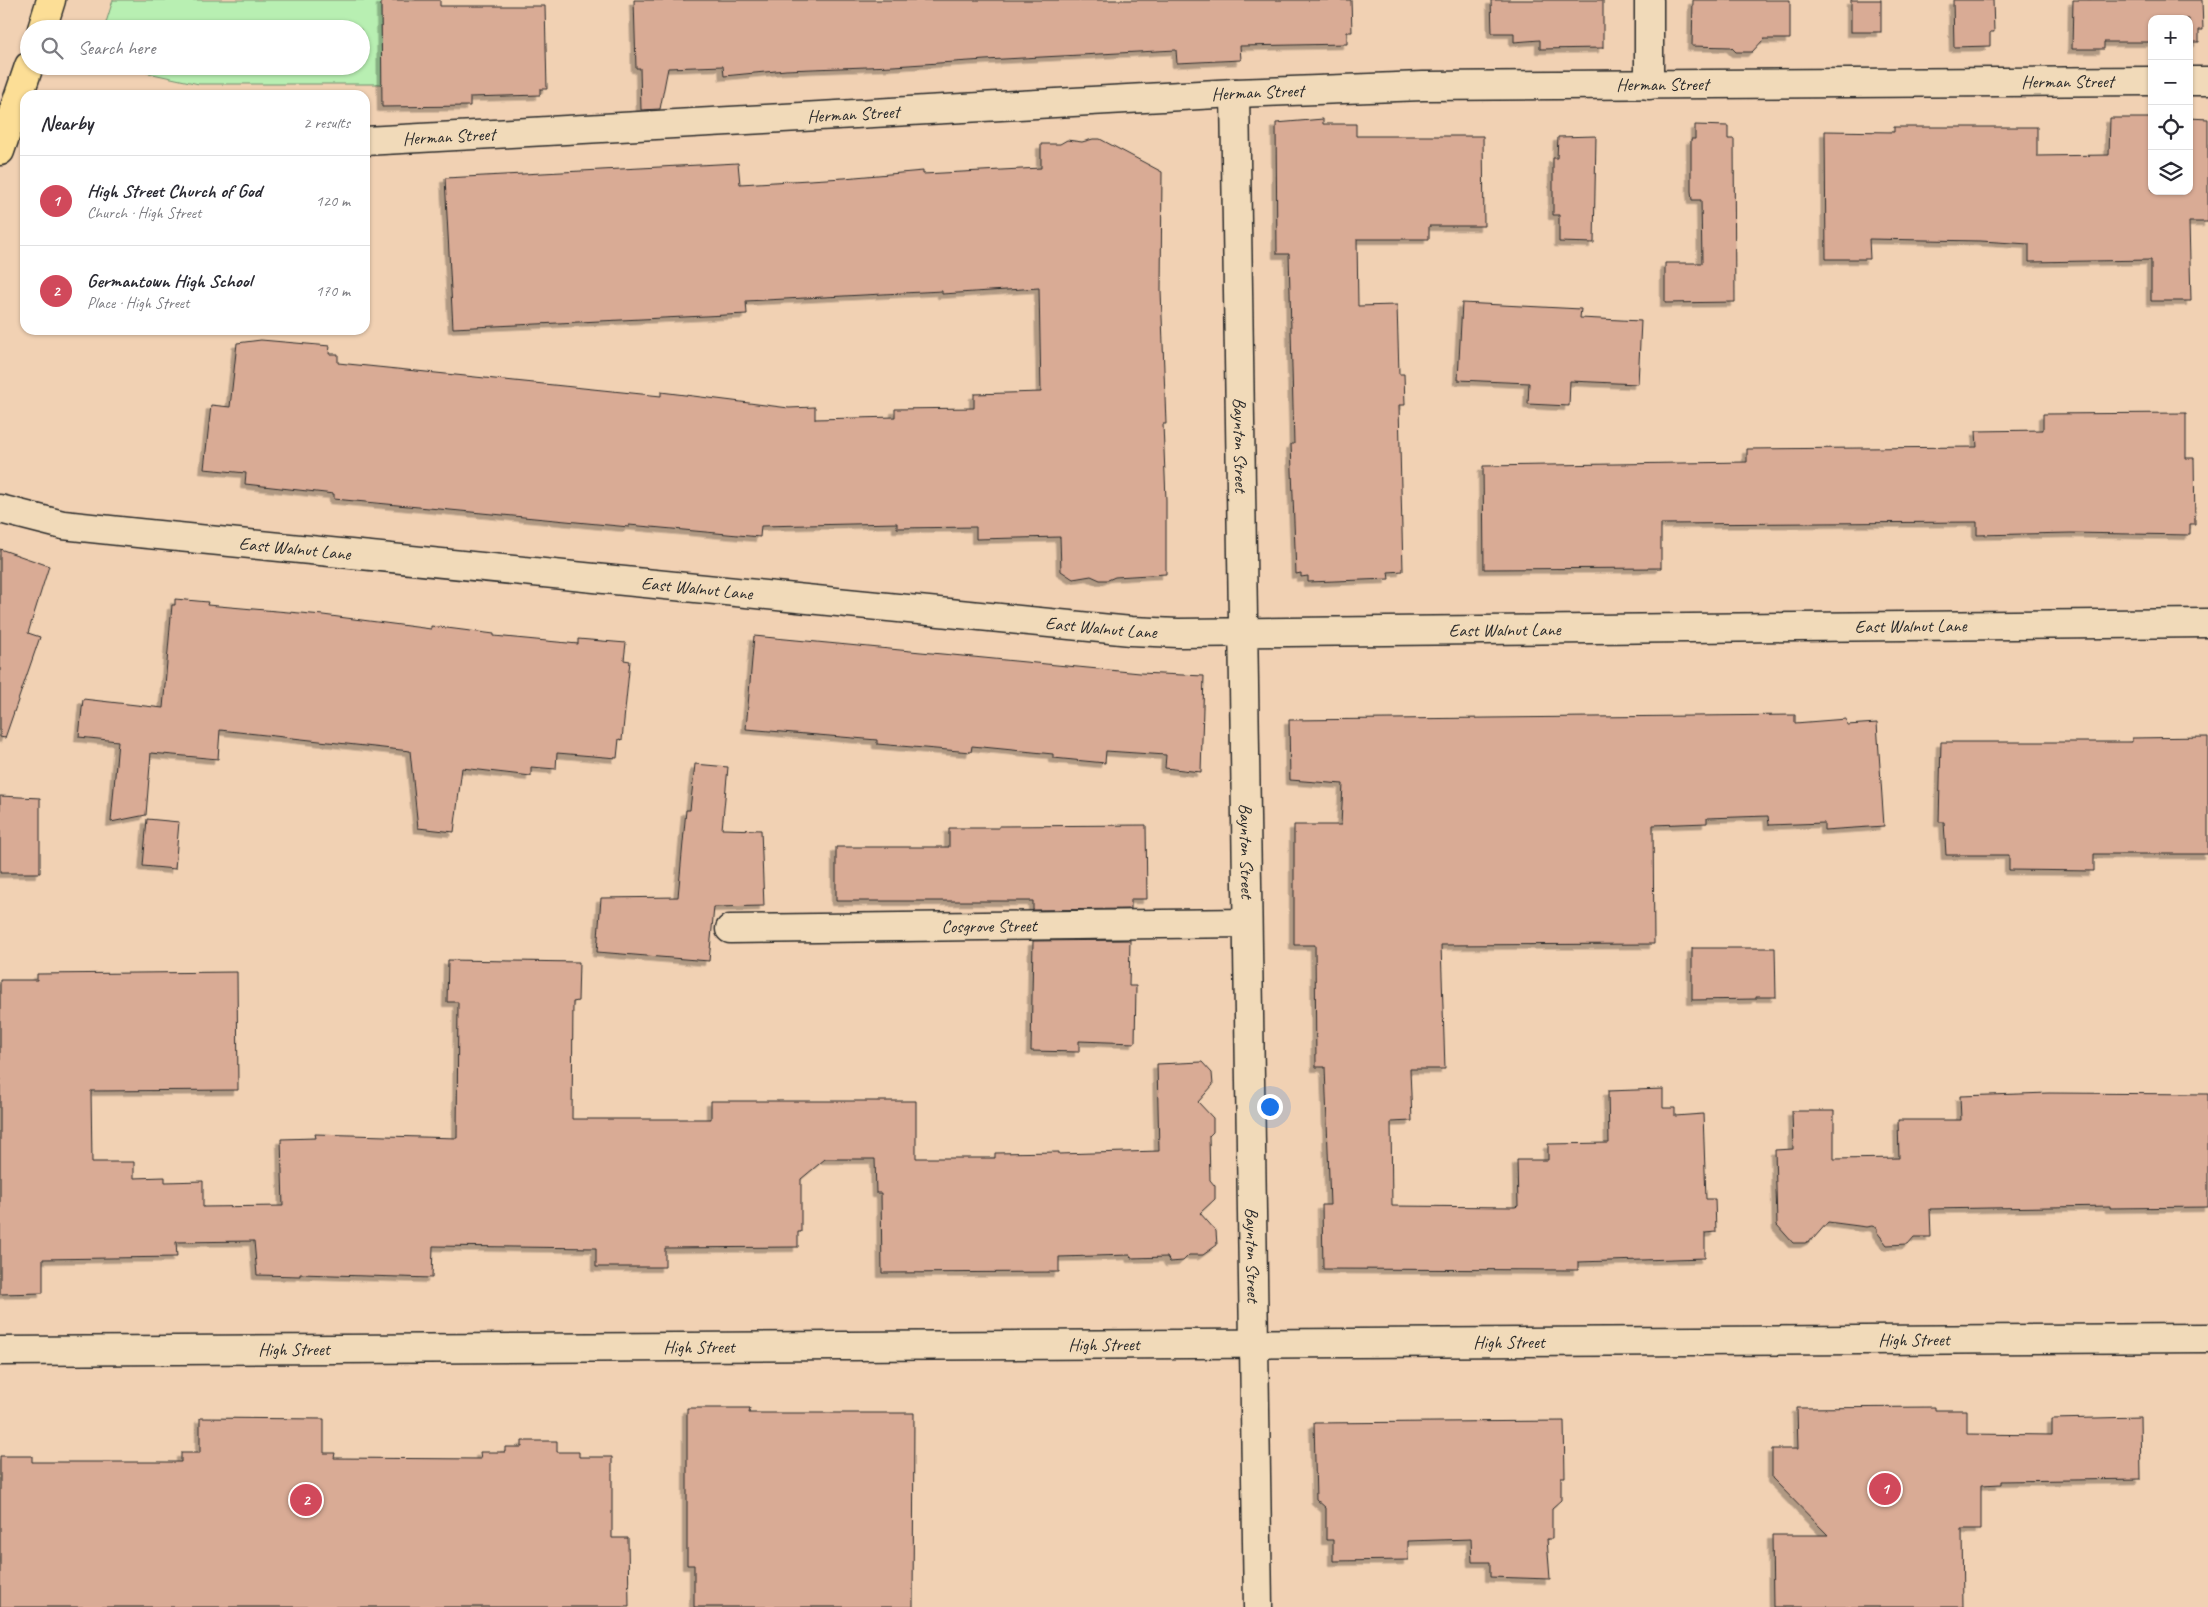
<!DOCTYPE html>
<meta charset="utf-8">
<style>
body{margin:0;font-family:Caveat,sans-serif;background:#f7f7f7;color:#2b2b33}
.controls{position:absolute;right:15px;top:15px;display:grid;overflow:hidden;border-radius:10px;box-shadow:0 1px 4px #0004}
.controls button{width:45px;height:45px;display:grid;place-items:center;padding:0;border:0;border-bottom:1px solid #e1e1e2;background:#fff;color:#2b2b33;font:25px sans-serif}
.you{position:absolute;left:1269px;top:1106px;width:18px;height:18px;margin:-12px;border:4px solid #fff;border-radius:50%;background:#1a73e8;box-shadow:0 0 0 8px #1a73e833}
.badge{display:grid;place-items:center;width:32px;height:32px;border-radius:50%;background:#d1495b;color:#fff;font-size:16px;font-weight:700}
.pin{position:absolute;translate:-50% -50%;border:2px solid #fff;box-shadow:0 1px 5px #0006}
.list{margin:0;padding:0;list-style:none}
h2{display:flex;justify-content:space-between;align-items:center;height:65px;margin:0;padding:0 20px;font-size:21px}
h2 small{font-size:16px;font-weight:400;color:#7c7c81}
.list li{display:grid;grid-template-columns:32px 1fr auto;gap:15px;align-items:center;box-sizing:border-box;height:90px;padding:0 20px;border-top:1px solid #e1e1e2}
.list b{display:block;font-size:19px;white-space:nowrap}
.list p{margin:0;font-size:16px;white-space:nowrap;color:#7c7c81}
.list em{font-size:16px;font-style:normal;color:#7c7c81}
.icon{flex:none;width:28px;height:28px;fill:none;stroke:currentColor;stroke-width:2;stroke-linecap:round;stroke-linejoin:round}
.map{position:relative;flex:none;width:2208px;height:1607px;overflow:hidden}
.search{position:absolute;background:#fff;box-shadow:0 1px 4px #0004;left:20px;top:20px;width:350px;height:55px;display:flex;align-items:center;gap:12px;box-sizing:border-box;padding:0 18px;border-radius:28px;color:#7c7c81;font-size:19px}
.panel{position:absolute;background:#fff;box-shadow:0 1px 4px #0004;left:20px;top:90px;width:350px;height:245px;border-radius:15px}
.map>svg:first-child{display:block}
.green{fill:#b8efb2;stroke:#728d6e}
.building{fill:#d9ab95;stroke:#2b2b2b;filter:url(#shadow)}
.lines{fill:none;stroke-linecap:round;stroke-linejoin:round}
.street-casing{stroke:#2b2b2b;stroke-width:31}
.primary-casing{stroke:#2b2b2b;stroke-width:31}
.street{stroke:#f1dab9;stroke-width:28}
.primary{stroke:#fcde96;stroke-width:28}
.labels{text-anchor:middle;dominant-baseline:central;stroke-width:4.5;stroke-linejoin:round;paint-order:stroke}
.street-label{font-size:18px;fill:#2b2b2b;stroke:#f1dab9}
</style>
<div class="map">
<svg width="2208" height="1607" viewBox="0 0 2208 1607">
<defs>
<filter id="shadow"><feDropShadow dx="-4.5" dy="4.5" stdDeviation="0" flood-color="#0004"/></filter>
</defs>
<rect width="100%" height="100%" fill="#f1d1b3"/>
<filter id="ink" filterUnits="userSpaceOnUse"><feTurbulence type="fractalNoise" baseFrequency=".02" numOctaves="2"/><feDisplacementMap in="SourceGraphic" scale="10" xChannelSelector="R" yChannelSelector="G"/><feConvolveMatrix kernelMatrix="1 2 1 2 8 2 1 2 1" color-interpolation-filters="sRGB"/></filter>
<g filter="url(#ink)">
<polygon class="green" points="113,0 381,0 382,84 199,84 116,66 361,66 361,29 104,29"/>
<g class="building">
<polygon points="381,0 440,0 440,6 545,6 547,89 540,89 540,95 470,97 470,106 382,107"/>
<polygon points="634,0 1351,0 1352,32 1347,32 1347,44 1240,46 1241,60 1177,63 1176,50 985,60 893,66 786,70 724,76 723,66 668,68 660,109 641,110 640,68 636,68"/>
<polygon points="1491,0 1603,0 1603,48 1540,49 1540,40 1514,42 1514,33 1492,33"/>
<polygon points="1693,0 1790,0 1790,39 1764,39 1752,52 1736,52 1731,47 1692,46"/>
<rect x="1851" y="0" width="30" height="32"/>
<polygon points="1953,0 1993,0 1994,32 1990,32 1990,46 1954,47"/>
<polygon points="2073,0 2202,0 2203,30 2199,30 2199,42 2189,42 2189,19 2152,19 2152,42 2104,42 2104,49 2072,49"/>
<polygon points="2110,118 2152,118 2152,191 2189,191 2189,118 2208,119 2208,222 2189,222 2191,301 2151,301 2151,260 2029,262 2029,244 1981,241 1869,239 1870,259 1826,259 1825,131 1894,132 1894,127 2037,127 2037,156 2109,155"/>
<polygon points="1323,119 1323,124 1356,124 1356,136 1483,136 1484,226 1429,226 1429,239 1357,239 1358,306 1397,305 1399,374 1404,374 1405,405 1399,405 1403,571 1388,572 1389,579 1308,582 1308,576 1301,577 1301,573 1296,574 1291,444 1294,444 1289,254 1277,254 1276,123"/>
<polygon points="1695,125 1728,126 1728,139 1734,139 1735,302 1665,303 1665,263 1702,263 1701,200 1692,200 1691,191 1691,139 1695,139"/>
<polygon points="1596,136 1594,243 1559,242 1559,215 1553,215 1553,158 1557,158 1558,137"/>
<polygon points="1093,139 1100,139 1162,172 1161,290 1166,424 1163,424 1166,500 1166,574 1115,577 1108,580 1100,580 1091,576 1073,579 1061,571 1060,537 976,539 976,527 897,528 897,523 761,526 760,537 629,525 629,527 334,499 334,494 245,484 246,473 204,469 211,405 230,407 237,343 261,340 330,346 329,354 338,354 338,363 661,396 661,392 789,408 815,407 815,419 895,417 895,409 974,408 974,394 1041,392 1039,288 942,294 942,291 746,301 747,314 453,328 445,178 738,163 740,184 844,178 923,171 923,174 1041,168 1041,144 1060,144 1067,140 1082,142"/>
<polygon points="1462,303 1581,309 1580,318 1641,321 1638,384 1570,381 1569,406 1528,404 1529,383 1458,380"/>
<polygon points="2186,413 2186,458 2194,458 2195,524 2190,524 2190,535 2071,533 1977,535 1977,522 1661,524 1661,568 1484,569 1483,466 1747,462 1747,449 1977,447 1976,431 2043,430 2043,414"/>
<polygon points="0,549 49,566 28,633 40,637 5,738 0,737"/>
<polygon points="175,599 208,602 207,605 323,615 431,629 431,626 494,634 494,636 578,644 578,639 626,643 624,660 630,661 622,740 619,739 617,758 557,753 556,769 531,767 531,776 462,768 454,832 418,828 410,751 220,730 218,759 151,753 146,815 111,822 118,741 79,737 83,699 163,708 172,605 175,605"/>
<polygon points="754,636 1140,673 1204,676 1201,772 1165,768 1166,755 1106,751 1105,763 1053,758 1053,754 972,746 971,752 877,744 877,740 746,729"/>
<polygon points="1795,715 1795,723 1846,719 1847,725 1877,723 1884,826 1824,830 1824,823 1769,825 1768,816 1707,818 1707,823 1653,825 1654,944 1441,945 1445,1069 1410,1069 1412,1121 1391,1122 1392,1206 1515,1207 1518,1206 1517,1160 1548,1160 1548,1144 1609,1143 1608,1091 1663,1089 1663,1108 1675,1108 1675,1116 1703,1114 1706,1199 1715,1199 1716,1232 1705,1233 1705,1258 1578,1262 1578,1270 1323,1269 1322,1205 1330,1205 1325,1067 1316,1067 1315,945 1294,945 1294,825 1341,825 1343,784 1290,780 1289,720"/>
<polygon points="2208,737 2208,854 2094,854 2094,871 2009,870 2009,855 1946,855 1944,822 1939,822 1941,742 2132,742 2132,738"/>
<polygon points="695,764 728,767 722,829 761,830 764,906 714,907 709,961 597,952 601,898 678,897 686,810 690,810"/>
<polygon points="0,796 40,798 40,873 0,873"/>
<polygon points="147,819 179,822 175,869 143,866"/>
<polygon points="1146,825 1147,899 1131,899 1131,909 1033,910 1033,901 836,901 836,847 949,847 949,828 999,828 999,826"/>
<polygon points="1130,940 1129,986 1136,986 1135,1043 1079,1041 1079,1052 1031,1051 1033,941"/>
<polygon points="1692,948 1775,948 1776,997 1756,997 1756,999 1692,1000"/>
<polygon points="448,960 579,962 578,1001 573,1002 572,1119 711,1119 711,1101 916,1101 916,1158 995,1158 995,1153 1059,1152 1059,1154 1159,1151 1157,1064 1202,1062 1212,1073 1213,1085 1198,1102 1213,1118 1213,1132 1209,1136 1210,1180 1215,1186 1215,1199 1200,1213 1216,1231 1217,1245 1203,1255 1189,1255 1183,1261 1170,1262 1167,1257 1131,1258 1130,1255 1059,1257 1059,1272 882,1273 881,1193 876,1193 875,1159 825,1159 801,1179 801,1232 798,1232 798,1247 665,1248 665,1267 596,1267 596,1248 433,1246 432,1278 300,1274 300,1276 257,1275 254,1241 176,1242 177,1257 43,1259 43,1293 0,1294 0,980 37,980 37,974 237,972 238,1090 91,1091 92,1162 134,1162 134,1178 165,1177 165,1182 203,1181 203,1207 283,1206 281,1139 316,1138 315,1134 457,1138 458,1002 447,1002"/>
<polygon points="2049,1093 2208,1094 2208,1207 2110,1208 2110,1206 1930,1209 1931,1237 1914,1237 1908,1244 1887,1245 1877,1232 1877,1228 1872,1226 1866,1227 1828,1222 1813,1239 1805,1243 1793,1243 1777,1225 1775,1150 1793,1149 1792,1111 1834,1111 1834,1159 1899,1158 1898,1120 1961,1120 1960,1096"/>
<polygon points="1935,1407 1935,1410 1967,1410 1967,1434 2052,1435 2052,1419 2140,1417 2141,1479 2001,1481 2001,1484 1981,1485 1981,1529 1962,1529 1963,1607 1773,1607 1772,1535 1828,1535 1772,1478 1772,1449 1798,1449 1797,1408"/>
<polygon points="687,1408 750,1408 749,1413 914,1413 913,1607 694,1607 694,1565 687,1565"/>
<polygon points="200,1418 324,1419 324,1453 335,1453 334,1458 481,1459 480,1452 505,1452 505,1447 522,1447 522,1441 557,1441 557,1452 579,1452 579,1457 612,1457 612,1538 628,1538 629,1607 0,1607 0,1456 32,1456 32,1462 181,1462 181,1453 200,1453"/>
<polygon points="1564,1421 1565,1477 1561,1477 1561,1500 1552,1508 1552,1539 1547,1539 1550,1579 1490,1577 1490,1562 1472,1562 1471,1539 1408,1541 1408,1560 1333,1561 1333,1540 1326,1540 1326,1508 1316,1499 1314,1423"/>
</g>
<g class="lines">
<defs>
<g id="street">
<polyline points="1649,0 1649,85"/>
<polyline points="2189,81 2208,81"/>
<path id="s1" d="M 1235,93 L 1258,1607"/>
<path id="s2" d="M 365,141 L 1235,93 L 1423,86 L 2152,81"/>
<path id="s3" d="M 0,509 L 63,525 L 138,533 L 1131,631 L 1178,633 L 2208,623"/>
<path id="s4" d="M 730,929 L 1247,923"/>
<path id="s5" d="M 0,1351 L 2208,1338"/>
</g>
<g id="primary">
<polyline points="42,29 51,0"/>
<polyline points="0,151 29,66"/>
</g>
</defs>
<use href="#street" class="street-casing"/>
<use href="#primary" class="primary-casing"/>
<use href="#street" class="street"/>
<use href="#primary" class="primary"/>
</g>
</g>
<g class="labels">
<g class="street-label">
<text stroke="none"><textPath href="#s2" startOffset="1704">Herman Street</textPath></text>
<text stroke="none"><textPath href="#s2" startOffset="1299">Herman Street</textPath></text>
<text stroke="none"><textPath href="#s2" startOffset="894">Herman Street</textPath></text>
<text stroke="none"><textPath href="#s2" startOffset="489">Herman Street</textPath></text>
<text stroke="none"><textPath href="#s2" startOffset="84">Herman Street</textPath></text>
<text stroke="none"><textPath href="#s1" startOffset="352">Baynton Street</textPath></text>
<text stroke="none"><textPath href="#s3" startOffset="298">East Walnut Lane</textPath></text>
<text stroke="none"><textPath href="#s3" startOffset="702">East Walnut Lane</textPath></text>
<text stroke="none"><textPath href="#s3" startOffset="1918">East Walnut Lane</textPath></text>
<text stroke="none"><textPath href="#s3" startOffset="1108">East Walnut Lane</textPath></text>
<text stroke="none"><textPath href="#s3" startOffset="1512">East Walnut Lane</textPath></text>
<text stroke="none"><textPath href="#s1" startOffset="758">Baynton Street</textPath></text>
<text stroke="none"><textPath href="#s4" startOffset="259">Cosgrove Street</textPath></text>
<text stroke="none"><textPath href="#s1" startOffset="1162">Baynton Street</textPath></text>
<text stroke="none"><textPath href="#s5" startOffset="1914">High Street</textPath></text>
<text stroke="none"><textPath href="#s5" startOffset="1509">High Street</textPath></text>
<text stroke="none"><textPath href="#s5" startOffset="1104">High Street</textPath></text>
<text stroke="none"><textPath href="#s5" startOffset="699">High Street</textPath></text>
<text stroke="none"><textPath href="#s5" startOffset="294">High Street</textPath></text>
</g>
</g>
</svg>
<div class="controls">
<button>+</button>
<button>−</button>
<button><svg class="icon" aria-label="locate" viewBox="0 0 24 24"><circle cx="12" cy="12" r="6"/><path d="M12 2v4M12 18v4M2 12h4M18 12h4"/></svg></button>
<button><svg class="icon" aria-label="layers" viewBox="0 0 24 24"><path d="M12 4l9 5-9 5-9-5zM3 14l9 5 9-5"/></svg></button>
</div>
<div class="you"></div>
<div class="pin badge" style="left:1885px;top:1489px">1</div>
<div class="pin badge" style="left:306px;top:1500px">2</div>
<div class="search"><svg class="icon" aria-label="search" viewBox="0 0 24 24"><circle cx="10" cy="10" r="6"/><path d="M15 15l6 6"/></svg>Search here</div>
<section class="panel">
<h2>Nearby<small>2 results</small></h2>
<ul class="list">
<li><span class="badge">1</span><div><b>High Street Church of God</b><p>Church · High Street</p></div><em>120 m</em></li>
<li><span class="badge">2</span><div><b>Germantown High School</b><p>Place · High Street</p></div><em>170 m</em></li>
</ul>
</section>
</div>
